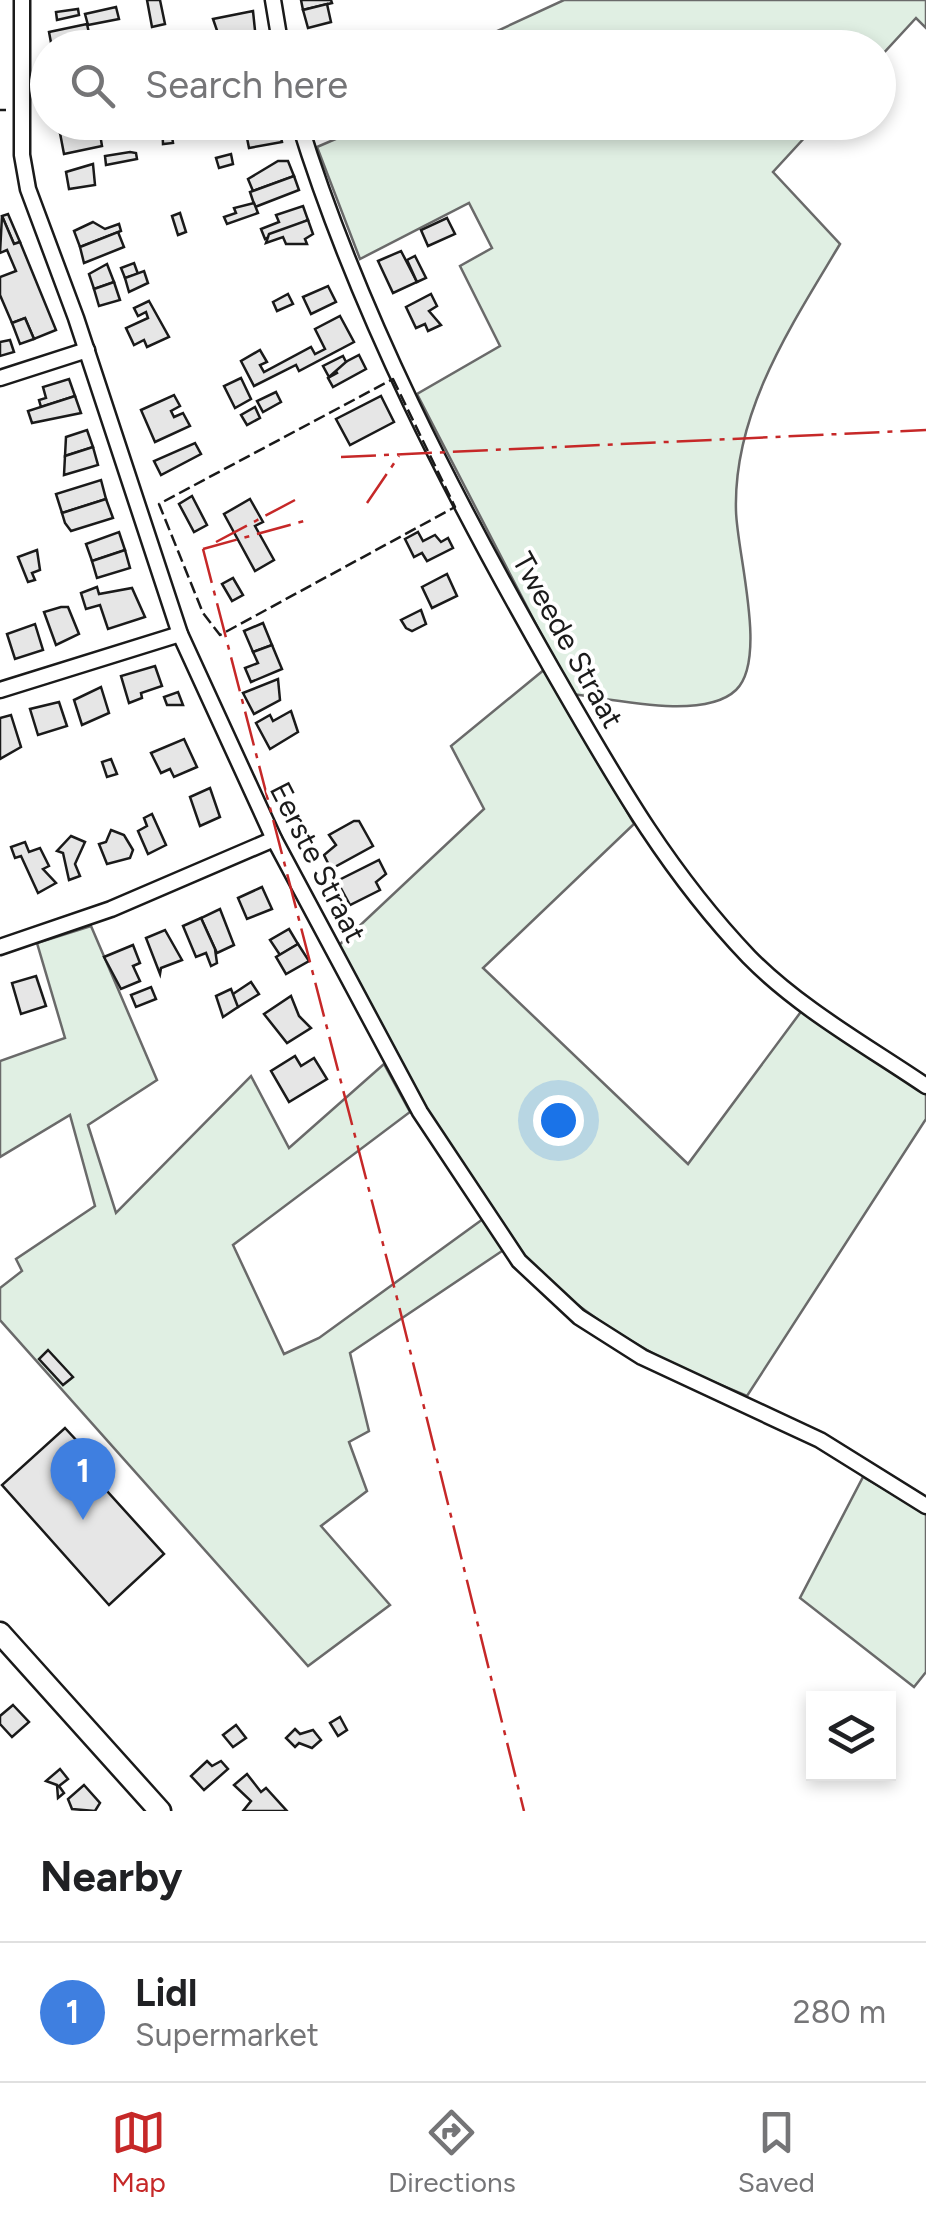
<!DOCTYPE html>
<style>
body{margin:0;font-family:Figtree,sans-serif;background:#f2f2f2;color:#202124}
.controls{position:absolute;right:30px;bottom:30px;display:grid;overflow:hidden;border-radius:0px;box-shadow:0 5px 15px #0003}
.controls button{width:90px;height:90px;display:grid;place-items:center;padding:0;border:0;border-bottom:2px solid #e0e0e0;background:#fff;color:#202124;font:50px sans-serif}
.you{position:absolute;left:558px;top:1120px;width:35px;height:35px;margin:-25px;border:8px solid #fff;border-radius:50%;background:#1a73e8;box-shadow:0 0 0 15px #1a73e833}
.badge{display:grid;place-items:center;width:65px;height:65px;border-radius:50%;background:#c62828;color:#fff;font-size:32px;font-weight:700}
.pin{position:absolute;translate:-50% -82px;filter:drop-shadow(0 2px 5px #0008)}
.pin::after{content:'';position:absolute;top:52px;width:35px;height:30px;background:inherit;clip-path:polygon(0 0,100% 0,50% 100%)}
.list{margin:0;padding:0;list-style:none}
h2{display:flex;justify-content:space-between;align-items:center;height:130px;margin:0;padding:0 40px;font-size:42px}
h2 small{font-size:32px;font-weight:400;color:#757577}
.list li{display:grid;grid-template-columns:65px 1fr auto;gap:30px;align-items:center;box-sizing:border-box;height:140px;padding:0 40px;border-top:2px solid #e0e0e0}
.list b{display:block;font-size:38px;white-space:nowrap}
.list p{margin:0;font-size:32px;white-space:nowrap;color:#757577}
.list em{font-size:32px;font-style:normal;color:#757577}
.icon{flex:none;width:55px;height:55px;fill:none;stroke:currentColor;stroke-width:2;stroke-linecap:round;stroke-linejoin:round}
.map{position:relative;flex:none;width:926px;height:1811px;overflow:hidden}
.search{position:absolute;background:#fff;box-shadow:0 5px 15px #0003;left:30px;right:30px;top:30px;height:110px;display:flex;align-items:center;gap:25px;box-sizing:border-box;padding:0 35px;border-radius:55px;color:#757577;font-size:38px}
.sheet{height:270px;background:#fff}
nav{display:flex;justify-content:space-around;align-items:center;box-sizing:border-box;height:140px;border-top:2px solid #e0e0e0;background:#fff;font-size:28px;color:#757577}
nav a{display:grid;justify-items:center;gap:5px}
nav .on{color:#c62828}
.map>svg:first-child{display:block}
.green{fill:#e0efe3;stroke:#6a6a6a;stroke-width:2.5}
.building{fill:#e6e6e6;stroke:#1a1a1a;stroke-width:2.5}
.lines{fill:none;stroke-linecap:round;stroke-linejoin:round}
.street-casing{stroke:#1a1a1a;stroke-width:19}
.secondary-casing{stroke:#1a1a1a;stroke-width:25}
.street{stroke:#fff;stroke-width:14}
.secondary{stroke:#fff;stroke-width:20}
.fence{stroke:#1a1a1a;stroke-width:2.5;stroke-dasharray:12 5;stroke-linecap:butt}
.power{stroke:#c62828;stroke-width:2.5;stroke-dasharray:35 8 5 8;stroke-linecap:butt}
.labels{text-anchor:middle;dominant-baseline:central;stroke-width:8;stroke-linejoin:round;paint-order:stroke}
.street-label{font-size:30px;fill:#1a1a1a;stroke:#fff}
</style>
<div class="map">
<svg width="926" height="1811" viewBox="0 0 926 1811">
<rect width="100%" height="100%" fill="#fff"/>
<g class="green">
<polygon points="564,0 926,0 926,28 916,18 879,58 878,48 471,47 469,44"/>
<path d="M 375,122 L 818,123 L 773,172 L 840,244 C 791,326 733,412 736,511 C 737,554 768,659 736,690 C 704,721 612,699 572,694 L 417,394 L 500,346 L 460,266 L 492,248 L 469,203 L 360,259 L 317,147 Z"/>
<polygon points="545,669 634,824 483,968 688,1164 803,1009 926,1094 926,1119 747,1396 673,1365 611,1329 539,1277 422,1109 337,947 484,809 451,746"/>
<polygon points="91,926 157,1080 88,1125 116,1213 251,1076 289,1148 384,1064 410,1112 233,1245 284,1354 319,1338 483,1219 505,1249 350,1353 369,1431 349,1442 367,1491 321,1526 390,1605 308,1666 0,1320 0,1288 22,1271 16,1259 95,1206 70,1115 0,1157 0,1061 65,1038 37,943"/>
<polygon points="863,1477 926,1513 926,1672 914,1687 800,1598"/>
</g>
<g class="building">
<polygon points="147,0 160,0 165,24 152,27"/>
<polygon points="301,0 331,0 332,3 303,10"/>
<polygon points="327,4 331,22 308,28 303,10"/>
<polygon points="116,7 119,19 88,25 85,14"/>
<polygon points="78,9 79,15 57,20 56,12"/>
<polygon points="253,11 256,40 222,45 213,19"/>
<polygon points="87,24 92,47 52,48 49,32"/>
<polygon points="341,35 336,41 337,48 311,48 310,42"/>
<polygon points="58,122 102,122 103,126 60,133"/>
<polygon points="162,122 170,122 173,143 163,144"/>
<polygon points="170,122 184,122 187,133 173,136"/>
<polygon points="278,123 282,142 249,148 247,138 257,136 255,129"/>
<polygon points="91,128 92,134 100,134 102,146 64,154 60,133"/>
<polygon points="130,152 136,153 137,159 106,165 105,156"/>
<polygon points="231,154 233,164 219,168 216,158"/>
<polygon points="278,161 288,161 294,176 253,191 248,179"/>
<polygon points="93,164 95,185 69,189 66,172"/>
<polygon points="294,176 299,190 255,207 250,192"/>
<polygon points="254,203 258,213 227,224 224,217 236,213 234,208"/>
<polygon points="303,206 308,220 265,239 261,229 279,222 276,215"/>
<polygon points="180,213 186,232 178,235 172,216"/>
<polygon points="8,214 20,242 14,244 2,216"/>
<polygon points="2,216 14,244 20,242 56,330 34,339 25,318 12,323 0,295 0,277 16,271 7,250 0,253"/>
<polygon points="447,218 455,234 428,246 421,230"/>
<polygon points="308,220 313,234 305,239 307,244 286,244 283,237 266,243 269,234"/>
<polygon points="93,222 105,229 119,224 121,231 80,247 74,231"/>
<polygon points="118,232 124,247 84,263 80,247"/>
<polygon points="401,251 417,282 393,293 378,261"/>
<polygon points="415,256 426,278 417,282 407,260"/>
<polygon points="134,263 138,274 125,278 121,268"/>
<polygon points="107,264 114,282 94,289 89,274"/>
<polygon points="144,271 148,283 129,292 125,278"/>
<polygon points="114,282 120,300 99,306 94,289"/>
<polygon points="328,286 336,302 311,314 303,297"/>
<polygon points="288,294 293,304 277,311 273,302"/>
<polygon points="431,294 437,306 429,311 441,325 428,331 425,324 416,328 406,307"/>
<polygon points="149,301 169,337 147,347 144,340 134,345 126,328 148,318 146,312 138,316 134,308"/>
<polygon points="340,316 354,342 299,371 296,365 254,386 241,361 260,350 267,362 260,365 264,372 311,347 315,354 325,349 315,329"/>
<polygon points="25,318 34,339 20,344 12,323"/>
<polygon points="10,340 14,352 0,356 0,342"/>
<polygon points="359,355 366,369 333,387 328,378 337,373 334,368"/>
<polygon points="343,356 346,362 329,377 323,366"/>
<polygon points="241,378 251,399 235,408 224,386"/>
<polygon points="69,379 75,396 41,407 39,400 46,398 43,387"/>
<polygon points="276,392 281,402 263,412 257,401"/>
<polygon points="174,395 180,406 171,411 174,417 183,413 190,426 155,442 141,410"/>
<polygon points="75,396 81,413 32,423 28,411"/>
<polygon points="381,396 394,422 350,445 336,419"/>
<polygon points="255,407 260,418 247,425 241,415"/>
<polygon points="87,430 93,447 65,456 66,437"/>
<polygon points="195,443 201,454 161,475 154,461"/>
<polygon points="93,447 98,465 64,475 65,456"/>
<polygon points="101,480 106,499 62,513 56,494"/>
<polygon points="192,496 207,525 194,532 179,504"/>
<polygon points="106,499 113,518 71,531 65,523 62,513"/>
<polygon points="250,499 263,522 255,526 274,560 255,571 224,514"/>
<polygon points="119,532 125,550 92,561 86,544"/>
<polygon points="418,532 423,541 435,535 441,542 448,538 453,548 427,561 422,553 414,557 405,539"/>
<polygon points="37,550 40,570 32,573 35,580 28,582 18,557"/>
<polygon points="125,550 130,568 97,578 92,561"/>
<polygon points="447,574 457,596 432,608 422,587"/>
<polygon points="233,578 243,595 232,601 222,584"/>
<polygon points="97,587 99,594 132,588 145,617 108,629 100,605 86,609 81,593"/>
<polygon points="61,607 68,607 79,634 56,645 44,612"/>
<polygon points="421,610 426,624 412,631 406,628 401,620"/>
<polygon points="263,623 272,645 253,652 244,631"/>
<polygon points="35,624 43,650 15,659 7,634"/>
<polygon points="272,645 282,669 251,682 245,668 258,663 253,652"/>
<polygon points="155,666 162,686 141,693 142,698 129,703 121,676"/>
<polygon points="278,679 280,700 254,714 243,693"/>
<polygon points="101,687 109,713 82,725 74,700"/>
<polygon points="178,692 183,705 167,705 164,697"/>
<polygon points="59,702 67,726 38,735 30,709"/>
<polygon points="291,711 298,732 270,749 256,723 270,715 273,721"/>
<polygon points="11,715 21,747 0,759 0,718"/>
<polygon points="184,739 197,767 174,777 170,769 161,773 151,753"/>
<polygon points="111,759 117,774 107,777 102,762"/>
<polygon points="210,788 220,817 200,826 190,797"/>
<polygon points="152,814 166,845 148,854 138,831 147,826 144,818"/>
<polygon points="354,821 359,821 373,846 331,869 324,855 336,845 329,835"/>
<polygon points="111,830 124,835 133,850 130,858 107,864 99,844 106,842"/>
<polygon points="71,836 85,842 75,864 80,876 69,880 63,853 57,851"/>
<polygon points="25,842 29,852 40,848 49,866 43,869 56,883 38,893 21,856 15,858 11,847"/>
<polygon points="379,860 386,874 376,882 380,890 350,905 337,881"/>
<polygon points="262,887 272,909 247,919 238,898"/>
<polygon points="220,909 234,945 217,953 201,918"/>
<polygon points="201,918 215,949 217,963 211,966 206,953 196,957 183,926"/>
<polygon points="289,929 298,944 280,955 270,940"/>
<polygon points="165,930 182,960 161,968 160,974 146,938"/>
<polygon points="298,944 309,961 286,974 276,957"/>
<polygon points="133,945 140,963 133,966 140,981 121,989 104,957"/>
<polygon points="36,976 46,1006 21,1014 12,983"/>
<polygon points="251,982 259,994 238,1007 230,996"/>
<polygon points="151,987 156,999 136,1007 131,995"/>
<polygon points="231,989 238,1007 223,1017 216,996"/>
<polygon points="291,996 299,1016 311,1028 287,1043 264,1014"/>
<polygon points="295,1056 301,1066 314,1058 327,1079 289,1102 271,1071"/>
<polygon points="48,1350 73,1377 63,1385 39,1359"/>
<polygon points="65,1428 77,1441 69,1449 164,1554 109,1605 2,1485"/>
<polygon points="13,1705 29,1722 12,1737 0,1724 0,1716"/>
<polygon points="340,1717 347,1730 338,1736 330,1723"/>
<polygon points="236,1725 246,1738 233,1747 223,1735"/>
<polygon points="295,1729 300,1734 313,1730 321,1740 312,1748 299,1743 295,1747 286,1738"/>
<polygon points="207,1761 212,1766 221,1761 228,1769 204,1790 191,1776"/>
<polygon points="60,1769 68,1779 59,1786 64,1793 58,1798 57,1785 46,1781"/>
<polygon points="247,1774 261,1792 266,1788 287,1811 243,1811 251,1801 234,1785"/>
<polygon points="84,1785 100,1803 95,1811 72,1809 68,1799"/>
</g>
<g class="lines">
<defs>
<g id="street">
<polyline points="22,0 22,155 28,189 76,318 180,634 274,839 420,1112 519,1261 579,1317 642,1357 820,1440 926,1506"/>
<polyline points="273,0 281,48"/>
<path d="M 299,122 C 358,313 454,498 553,671 C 613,775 665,869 749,957 C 799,1008 867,1046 926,1086"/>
<polyline points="0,378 87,350"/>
<polyline points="0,690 180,634"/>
<polyline points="0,947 111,909 274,839"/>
</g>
<polyline id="secondary" points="0,1633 160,1811"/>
</defs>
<use href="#street" class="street-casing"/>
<use href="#secondary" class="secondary-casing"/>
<use href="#street" class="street"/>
<use href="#secondary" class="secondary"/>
<g class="fence">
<polyline points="0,110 6,110"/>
<polygon points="393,379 455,507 220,635 203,613 159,504"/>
</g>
<g class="power">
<polyline points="341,457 926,430"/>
<polyline points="367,503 399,456"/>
<polyline points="216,542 295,500"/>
<polyline points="203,549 398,1302 524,1811"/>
<polyline points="203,549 304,521"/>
</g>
</g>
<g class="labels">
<g class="street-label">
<text transform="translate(568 640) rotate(61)">Tweede Straat</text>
<text transform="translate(318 862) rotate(63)">Eerste Straat</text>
</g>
</g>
</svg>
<div class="controls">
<button><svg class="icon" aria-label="layers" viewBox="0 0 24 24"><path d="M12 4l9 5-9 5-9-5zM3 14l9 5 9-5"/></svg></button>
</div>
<div class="you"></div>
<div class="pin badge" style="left:83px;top:1520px;background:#3f7fe0">1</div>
<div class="search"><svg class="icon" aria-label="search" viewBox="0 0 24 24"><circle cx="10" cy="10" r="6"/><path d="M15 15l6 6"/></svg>Search here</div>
</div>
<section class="sheet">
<h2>Nearby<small></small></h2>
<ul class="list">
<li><span class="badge" style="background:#3f7fe0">1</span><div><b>Lidl</b><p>Supermarket</p></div><em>280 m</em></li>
</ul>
</section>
<nav>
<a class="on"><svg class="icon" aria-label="map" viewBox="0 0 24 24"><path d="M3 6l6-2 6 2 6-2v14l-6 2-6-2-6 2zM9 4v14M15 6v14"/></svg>Map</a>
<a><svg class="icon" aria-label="directions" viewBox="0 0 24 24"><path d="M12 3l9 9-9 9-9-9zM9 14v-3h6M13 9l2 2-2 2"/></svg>Directions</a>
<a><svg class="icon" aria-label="saved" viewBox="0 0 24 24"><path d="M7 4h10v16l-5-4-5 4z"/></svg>Saved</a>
</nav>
